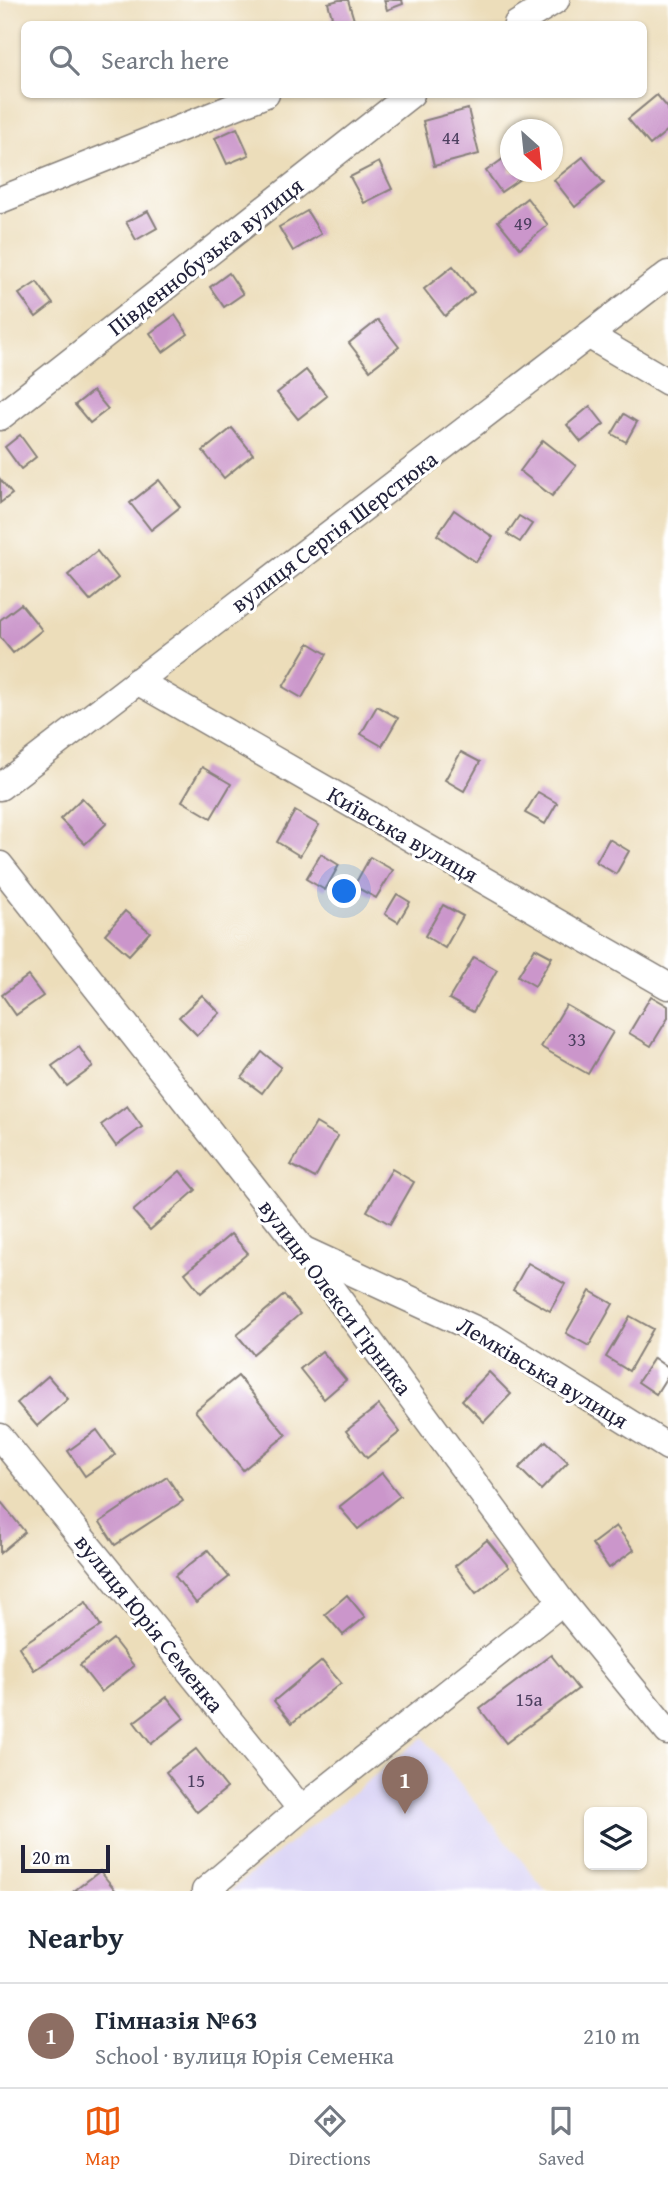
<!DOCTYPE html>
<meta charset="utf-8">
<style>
body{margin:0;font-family:"Gentium Book Plus",serif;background:#f6f6f7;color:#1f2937}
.controls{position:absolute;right:21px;bottom:21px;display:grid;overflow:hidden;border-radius:10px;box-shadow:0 2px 5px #0004}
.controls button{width:63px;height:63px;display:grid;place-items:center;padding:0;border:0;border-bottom:2px solid #e0e1e3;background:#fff;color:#1f2937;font:35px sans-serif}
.compass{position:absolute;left:500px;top:119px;width:63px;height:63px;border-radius:50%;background:#fff;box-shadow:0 2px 5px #0004;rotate:153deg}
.scale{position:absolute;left:21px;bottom:18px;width:89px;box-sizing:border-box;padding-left:7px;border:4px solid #22223b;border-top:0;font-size:19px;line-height:24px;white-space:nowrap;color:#22223b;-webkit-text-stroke:5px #fff;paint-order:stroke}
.you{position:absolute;left:345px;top:892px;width:24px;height:24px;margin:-18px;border:5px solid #fff;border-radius:50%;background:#1a73e8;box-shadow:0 0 0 10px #1a73e833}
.badge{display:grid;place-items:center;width:46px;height:46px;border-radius:50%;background:#ea580c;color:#fff;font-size:23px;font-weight:700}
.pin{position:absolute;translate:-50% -58px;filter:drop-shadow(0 2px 4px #0008)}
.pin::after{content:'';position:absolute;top:37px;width:24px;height:21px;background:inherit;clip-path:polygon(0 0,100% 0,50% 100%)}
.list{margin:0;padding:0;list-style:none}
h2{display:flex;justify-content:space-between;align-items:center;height:91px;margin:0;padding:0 28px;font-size:30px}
h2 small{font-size:23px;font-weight:400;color:#747a83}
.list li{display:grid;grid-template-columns:46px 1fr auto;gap:21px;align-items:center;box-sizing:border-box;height:105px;padding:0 28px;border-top:2px solid #e0e1e3}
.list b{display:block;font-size:26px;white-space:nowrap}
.list p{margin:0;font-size:23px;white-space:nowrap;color:#747a83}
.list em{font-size:23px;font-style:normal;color:#747a83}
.icon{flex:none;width:38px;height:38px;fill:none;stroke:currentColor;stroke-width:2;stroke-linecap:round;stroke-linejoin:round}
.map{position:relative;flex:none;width:668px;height:1891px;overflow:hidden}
.search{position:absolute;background:#fff;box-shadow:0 2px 5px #0004;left:21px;right:21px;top:21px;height:77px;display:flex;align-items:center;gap:18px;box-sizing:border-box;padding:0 24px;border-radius:10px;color:#747a83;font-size:26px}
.sheet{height:196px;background:#fff}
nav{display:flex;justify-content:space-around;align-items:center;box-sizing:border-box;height:98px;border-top:2px solid #e0e1e3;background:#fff;font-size:19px;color:#747a83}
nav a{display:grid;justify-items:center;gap:4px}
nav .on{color:#ea580c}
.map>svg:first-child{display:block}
.built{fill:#dcd6f6}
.building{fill:#cb96cb}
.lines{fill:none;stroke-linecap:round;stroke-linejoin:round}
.street-casing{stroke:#87807a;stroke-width:29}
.street{stroke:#fff;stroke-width:26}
.labels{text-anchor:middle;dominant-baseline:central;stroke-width:6;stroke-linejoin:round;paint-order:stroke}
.number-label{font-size:19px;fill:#4c3f5f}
.street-label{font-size:23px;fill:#22223b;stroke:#fff}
</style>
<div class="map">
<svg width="668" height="1891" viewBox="0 0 668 1891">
<rect width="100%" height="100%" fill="#fff"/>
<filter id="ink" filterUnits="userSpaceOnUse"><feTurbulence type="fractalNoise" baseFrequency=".0143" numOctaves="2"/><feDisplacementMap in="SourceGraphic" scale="14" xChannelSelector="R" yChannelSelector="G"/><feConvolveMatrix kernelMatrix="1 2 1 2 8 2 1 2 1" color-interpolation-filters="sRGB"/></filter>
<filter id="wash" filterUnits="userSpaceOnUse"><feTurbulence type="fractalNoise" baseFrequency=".00686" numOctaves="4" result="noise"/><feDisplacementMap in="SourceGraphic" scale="28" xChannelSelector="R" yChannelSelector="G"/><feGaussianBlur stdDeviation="1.57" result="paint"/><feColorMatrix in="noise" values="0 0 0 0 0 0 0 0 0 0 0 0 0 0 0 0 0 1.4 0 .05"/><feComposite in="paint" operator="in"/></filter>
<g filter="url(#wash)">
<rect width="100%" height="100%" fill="#ecddba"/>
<polygon class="built" points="423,1737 546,1891 230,1891"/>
<g id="blocks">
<g class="building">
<polygon points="339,0 348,0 354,20 334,24 328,3"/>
<polygon points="384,0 402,0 403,4 387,10"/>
<polygon points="657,95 668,108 668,130 650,145 628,119"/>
<polygon points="468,109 479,154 434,166 423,121"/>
<polygon points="237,128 249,155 227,164 215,138"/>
<polygon points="510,154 510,172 530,172 501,192 486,171"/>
<polygon points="583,157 604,183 575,207 554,180"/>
<polygon points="379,162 392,189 364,203 350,177"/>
<polygon points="527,198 548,225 520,248 498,221"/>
<polygon points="148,211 157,228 136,240 126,222"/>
<polygon points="307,211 321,234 293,251 279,227"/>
<polygon points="453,266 474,292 445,316 424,289"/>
<polygon points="229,273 243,294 224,307 210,287"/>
<polygon points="37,282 53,304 36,317 19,294"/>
<polygon points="175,315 188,334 163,352 150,333"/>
<polygon points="378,320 399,347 370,370 349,343"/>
<polygon points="306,370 327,396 298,419 277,393"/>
<polygon points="93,391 108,409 90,423 75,405"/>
<polygon points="590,406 604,424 581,442 567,425"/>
<polygon points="624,414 637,422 626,442 612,434"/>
<polygon points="232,428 253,454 224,478 203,451"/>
<polygon points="20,435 36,457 21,469 5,447"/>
<polygon points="543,440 576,466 552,496 520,471"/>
<polygon points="0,479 12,494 0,503"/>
<polygon points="159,480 180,507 151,530 130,503"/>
<polygon points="454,510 493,537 476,562 437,535"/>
<polygon points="519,516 532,524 520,542 507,534"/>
<polygon points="97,551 118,578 90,601 68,575"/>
<polygon points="21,604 42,630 13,653 0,637 0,620"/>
<polygon points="309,643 327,654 302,698 283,687"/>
<polygon points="377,706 398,718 382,746 361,734"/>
<polygon points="461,752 480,762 464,791 445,780"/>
<polygon points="202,767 231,784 211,818 182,801"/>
<polygon points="538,792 557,803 545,824 525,813"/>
<polygon points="82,798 107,823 85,844 60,819"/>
<polygon points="295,811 319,825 300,856 277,842"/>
<polygon points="609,839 629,851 616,874 596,862"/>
<polygon points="321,854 339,865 325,890 306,879"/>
<polygon points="370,857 393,870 376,898 354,886"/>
<polygon points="397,894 410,902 398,922 385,914"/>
<polygon points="443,905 463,916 445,948 425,936"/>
<polygon points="125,911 150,932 129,955 105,934"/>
<polygon points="535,948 552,957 535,986 518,976"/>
<polygon points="474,957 497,970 473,1012 449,999"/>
<polygon points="28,976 43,996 16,1015 2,995"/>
<polygon points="202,995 220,1013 197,1035 179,1017"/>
<polygon points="651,996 668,1006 668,1018 651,1046 629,1033"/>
<polygon points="566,1005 613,1032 588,1074 541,1047"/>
<polygon points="79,1047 93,1067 67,1086 52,1066"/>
<polygon points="262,1052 281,1067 262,1093 242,1078"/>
<polygon points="127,1106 142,1127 116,1146 101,1125"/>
<polygon points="316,1123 338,1136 315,1178 291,1165"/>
<polygon points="392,1169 414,1182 390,1224 367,1211"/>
<polygon points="180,1171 196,1190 150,1230 133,1211"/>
<polygon points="231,1234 248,1253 201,1293 185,1273"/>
<polygon points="528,1263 565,1284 550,1311 513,1290"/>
<polygon points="590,1291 613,1304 589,1346 566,1333"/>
<polygon points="284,1295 300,1314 253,1354 237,1335"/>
<polygon points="630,1316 653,1329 629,1371 606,1357"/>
<polygon points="322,1351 346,1380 324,1399 300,1369"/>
<polygon points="654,1358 668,1368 668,1375 656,1394 638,1382"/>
<polygon points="489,1372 511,1394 484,1422 462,1400"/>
<polygon points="48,1376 68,1399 37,1426 17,1403"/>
<polygon points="238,1376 286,1435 243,1470 195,1411"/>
<polygon points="379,1405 400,1432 367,1458 346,1431"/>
<polygon points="97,1430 115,1455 85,1476 68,1451"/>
<polygon points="546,1441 568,1462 541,1490 519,1468"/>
<polygon points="382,1473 400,1496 358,1529 339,1507"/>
<polygon points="167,1477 183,1501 115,1545 100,1522"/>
<polygon points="2,1503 25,1532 0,1553 0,1505"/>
<polygon points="616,1526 634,1550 609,1568 592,1544"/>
<polygon points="487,1540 509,1567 476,1593 455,1566"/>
<polygon points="208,1550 229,1577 196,1603 175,1576"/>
<polygon points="347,1595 365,1617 343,1635 325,1614"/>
<polygon points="86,1602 101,1626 34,1670 19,1647"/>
<polygon points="113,1639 134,1666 101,1692 80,1665"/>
<polygon points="551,1655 578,1689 506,1743 480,1709"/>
<polygon points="322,1661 341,1683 292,1723 274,1701"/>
<polygon points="167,1697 184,1718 151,1744 134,1722"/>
<polygon points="196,1749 227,1788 197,1812 166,1772"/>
<polygon points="100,1871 116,1891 74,1891"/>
</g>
</g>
</g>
<g filter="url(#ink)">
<use href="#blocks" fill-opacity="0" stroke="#87807a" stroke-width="2"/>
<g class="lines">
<defs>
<g id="street">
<polyline points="517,24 556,0"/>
<polyline points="0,200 266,94"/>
<polyline points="590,336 668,382"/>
<polyline points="0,417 411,94"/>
<polyline points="137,681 668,986"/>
<polyline points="0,787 668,274"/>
<polyline points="0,865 302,1249 562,1602 668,1732"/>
<polyline points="304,1250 492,1337 668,1447"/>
<polyline points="0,1437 301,1809"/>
<polyline points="205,1891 301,1809 562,1602"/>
</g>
</defs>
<use href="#street" class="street-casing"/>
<use href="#street" class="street"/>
</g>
</g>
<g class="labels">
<g class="number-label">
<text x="451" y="137">44</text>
<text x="523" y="223">49</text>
<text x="577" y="1039">33</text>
<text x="529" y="1699">15а</text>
<text x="196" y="1780">15</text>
</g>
<g class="street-label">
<text transform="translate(205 256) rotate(-38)">Південнобузька вулиця</text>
<text transform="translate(334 531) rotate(-37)">вулиця Сергія Шерстюка</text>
<text transform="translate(403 834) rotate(30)">Київська вулиця</text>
<text transform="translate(336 1297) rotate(53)">вулиця Олекси Гірника</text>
<text transform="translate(543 1372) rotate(31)">Лемківська вулиця</text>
<text transform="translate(150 1623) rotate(51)">вулиця Юрія Семенка</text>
</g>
</g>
</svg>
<div class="controls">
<button><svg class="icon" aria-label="layers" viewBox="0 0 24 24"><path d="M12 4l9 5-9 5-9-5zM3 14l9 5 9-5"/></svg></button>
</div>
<svg class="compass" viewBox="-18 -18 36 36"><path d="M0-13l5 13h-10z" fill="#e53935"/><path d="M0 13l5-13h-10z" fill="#747a83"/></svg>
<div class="scale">20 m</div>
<div class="you"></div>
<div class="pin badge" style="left:405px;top:1814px;background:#8d6e63">1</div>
<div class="search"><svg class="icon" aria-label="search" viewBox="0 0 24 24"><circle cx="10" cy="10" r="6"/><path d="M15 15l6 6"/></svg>Search here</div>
</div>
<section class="sheet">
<h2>Nearby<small></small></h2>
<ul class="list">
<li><span class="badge" style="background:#8d6e63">1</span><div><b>Гімназія №63</b><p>School · вулиця Юрія Семенка</p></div><em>210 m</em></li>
</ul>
</section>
<nav>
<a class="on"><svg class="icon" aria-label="map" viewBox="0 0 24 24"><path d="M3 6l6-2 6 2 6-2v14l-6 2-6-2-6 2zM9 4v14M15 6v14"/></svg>Map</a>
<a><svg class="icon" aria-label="directions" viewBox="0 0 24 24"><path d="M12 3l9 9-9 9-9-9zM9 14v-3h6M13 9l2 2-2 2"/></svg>Directions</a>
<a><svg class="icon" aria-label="saved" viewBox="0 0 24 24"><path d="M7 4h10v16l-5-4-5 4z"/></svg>Saved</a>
</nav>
